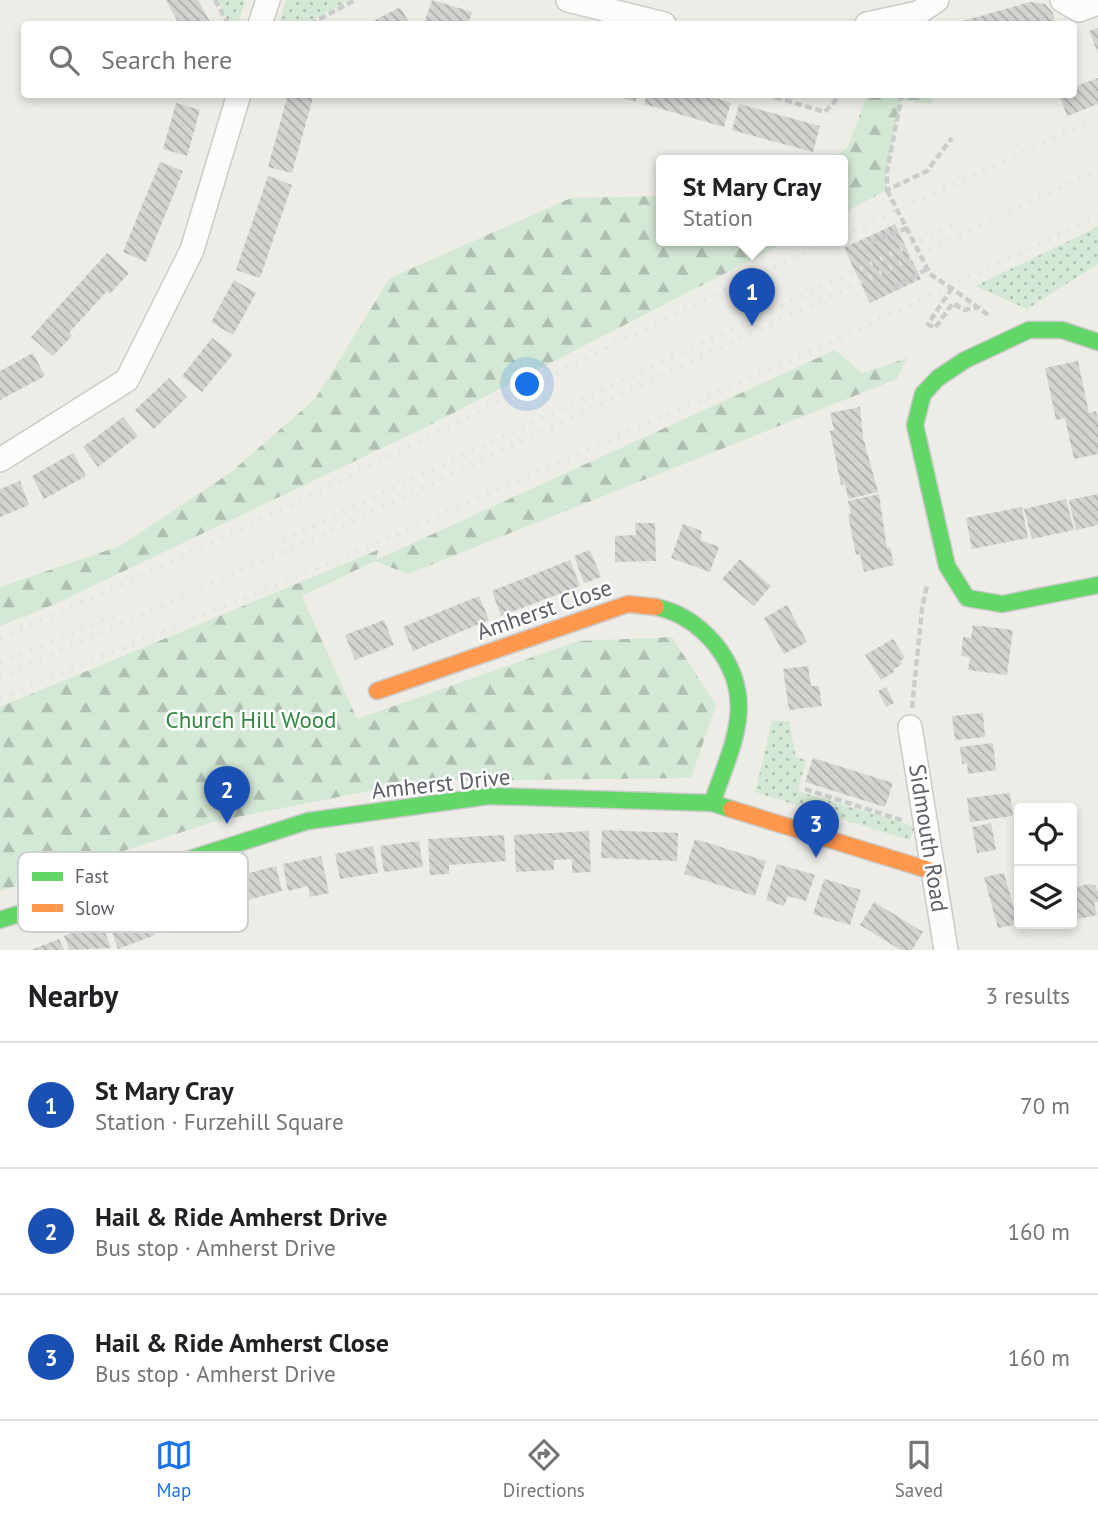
<!DOCTYPE html>
<meta charset="utf-8">
<style>
body{margin:0;font-family:"PT Sans",sans-serif;background:#f6f6f6;color:#202124}
.controls{position:absolute;right:21px;bottom:21px;display:grid;overflow:hidden;border-radius:7px;box-shadow:0 4px 10px #0003}
.controls button{width:63px;height:63px;display:grid;place-items:center;padding:0;border:0;border-bottom:2px solid #e0e0e0;background:#fff;color:#202124;font:35px sans-serif}
.you{position:absolute;left:528px;top:385px;width:24px;height:24px;margin:-18px;border:5px solid #fff;border-radius:50%;background:#1a73e8;box-shadow:0 0 0 10px #1a73e833}
.badge{display:grid;place-items:center;width:46px;height:46px;border-radius:50%;background:#1a73e8;color:#fff;font-size:23px;font-weight:700}
.pin{position:absolute;translate:-50% -58px;filter:drop-shadow(0 2px 4px #0008)}
.pin::after{content:'';position:absolute;top:37px;width:24px;height:21px;background:inherit;clip-path:polygon(0 0,100% 0,50% 100%)}
.popup{position:absolute;left:656px;top:155px;width:192px;height:91px;box-sizing:border-box;display:grid;place-content:center;border-radius:7px;background:#fff;filter:drop-shadow(0 2px 5px #0005);font-size:23px;white-space:nowrap;color:#757577}
.popup b{font-size:26px;color:#202124}
.popup::after{content:'';position:absolute;left:50%;top:100%;margin-left:-14px;border:14px solid transparent;border-top-color:#fff}
.list{margin:0;padding:0;list-style:none}
h2{display:flex;justify-content:space-between;align-items:center;height:91px;margin:0;padding:0 28px;font-size:30px}
h2 small{font-size:23px;font-weight:400;color:#757577}
.list li{display:grid;grid-template-columns:46px 1fr auto;gap:21px;align-items:center;box-sizing:border-box;height:126px;padding:0 28px;border-top:2px solid #e0e0e0}
.list b{display:block;font-size:26px;white-space:nowrap}
.list p{margin:0;font-size:23px;white-space:nowrap;color:#757577}
.list em{font-size:23px;font-style:normal;color:#757577}
.icon{flex:none;width:38px;height:38px;fill:none;stroke:currentColor;stroke-width:2;stroke-linecap:round;stroke-linejoin:round}
.map{position:relative;flex:none;width:1098px;height:950px;overflow:hidden}
.search{position:absolute;background:#fff;box-shadow:0 4px 10px #0003;left:21px;right:21px;top:21px;height:77px;display:flex;align-items:center;gap:18px;box-sizing:border-box;padding:0 24px;border-radius:7px;color:#757577;font-size:26px}
.sheet{height:469px;background:#fff}
nav{display:flex;justify-content:space-around;align-items:center;box-sizing:border-box;height:98px;border-top:2px solid #e0e0e0;background:#fff;font-size:19px;color:#757577}
nav a{display:grid;justify-items:center;gap:4px}
nav .on{color:#1a73e8}
.map>svg:first-child{display:block}
.grass{fill:url(#grass-dots)}
.forest{fill:url(#forest-firs)}
.building{fill:url(#building-back-hatch)}
.lines{fill:none;stroke-linecap:round;stroke-linejoin:round}
.street-casing{stroke:#cacac9;stroke-width:26}
.fast-casing{stroke:#c9cac9;stroke-width:19}
.slow-casing{stroke:#c9cac9;stroke-width:19}
.path{stroke:#c9cdcb;stroke-width:4.5;stroke-dasharray:7 3.5;stroke-linecap:butt}
.street{stroke:#fcfcfb;stroke-width:23}
.fast{stroke:#63d668;stroke-width:16}
.slow{stroke:#ff974d;stroke-width:16}
.rail{stroke:#e3e4e3;stroke-width:5;stroke-dasharray:2 9;stroke-linecap:butt}
.path-bridge{stroke:#c9cdcb;stroke-width:4.5;stroke-dasharray:7 3.5;stroke-linecap:butt}
.labels{text-anchor:middle;dominant-baseline:central;stroke-width:5;stroke-linejoin:round;paint-order:stroke}
.street-label{font-size:23px;fill:#5c5f66;stroke:#fff}
.park-label{font-size:23px;fill:#338642;stroke:#fff}
.key{fill:#fff;stroke:#cecfd1;stroke-width:2}
.key-label{font-size:19px;fill:#5c5f66}
</style>
<div class="map">
<svg width="1098" height="950" viewBox="0 0 1098 950">
<defs>
<pattern id="grass-dots" width="8" height="8" patternUnits="userSpaceOnUse" patternTransform="scale(1.75)"><rect width="8" height="8" fill="#d4e9d5"/><path d="M2 2h.1M6 6h.1" fill="none" stroke="#afc0b1" stroke-width="1.8" stroke-linecap="round"/></pattern>
<pattern id="forest-firs" width="22" height="20" patternUnits="userSpaceOnUse" patternTransform="scale(1.75)"><rect width="22" height="20" fill="#d4e9d5"/><path d="M5 1l3.5 6h-7zM16 11l3.5 6h-7z" fill="#afc0b1"/></pattern>
<pattern id="building-back-hatch" width="6" height="6" patternUnits="userSpaceOnUse" patternTransform="scale(1.75)"><rect width="6" height="6" fill="#d3d3d0"/><path d="M-1 5l2 2M0 0l6 6M5-1l2 2" fill="none" stroke="#aeaead"/></pattern>
</defs>
<rect width="100%" height="100%" fill="#edece7"/>
<g class="grass">
<polygon points="217,0 245,0 238,24 230,24"/>
<polygon points="286,0 349,0 304,24 279,24"/>
<polygon points="1098,227 1098,264 1027,309 975,286"/>
<polygon points="772,721 789,721 796,757 806,760 798,791 916,827 909,840 755,792"/>
</g>
<g class="forest">
<polygon points="867,95 934,95 931,104 901,100 887,171 887,190 843,213 843,160 831,160 848,147"/>
<polygon points="661,196 661,240 790,240 426,427 55,604 0,626 0,587 120,546 230,473 315,399 390,278 571,198"/>
<polygon points="835,350 862,373 907,358 897,379 408,574 375,561 302,596 357,719 578,641 672,637 716,705 691,778 421,781 216,821 0,891 0,707 378,550 376,560"/>
</g>
<g class="building">
<polygon points="166,0 198,0 210,22 179,24"/>
<polygon points="432,0 472,12 468,24 424,24"/>
<polygon points="1030,2 1045,4 1053,13 1055,24 952,24"/>
<polygon points="400,7 410,24 368,24 379,18"/>
<polygon points="1098,28 1098,53 1089,31"/>
<polygon points="1098,78 1098,104 1067,116 1059,94 1074,94 1074,87"/>
<polygon points="288,94 314,94 292,173 268,167"/>
<polygon points="610,94 638,94 635,102"/>
<polygon points="647,94 703,94 731,103 724,127 644,104"/>
<polygon points="176,103 200,110 187,156 163,149"/>
<polygon points="739,104 820,126 813,152 732,130"/>
<polygon points="160,162 183,171 146,262 123,252"/>
<polygon points="268,176 292,185 260,278 236,270"/>
<polygon points="895,224 921,279 870,303 844,248"/>
<polygon points="107,253 129,273 110,294 107,291 69,333 72,336 53,356 31,337"/>
<polygon points="234,280 256,293 233,335 211,322"/>
<polygon points="212,338 233,354 202,392 182,376"/>
<polygon points="33,353 45,376 0,400 0,371"/>
<polygon points="1078,361 1089,413 1096,411 1098,419 1098,454 1074,459 1065,418 1056,420 1045,368"/>
<polygon points="169,378 187,397 154,429 135,410"/>
<polygon points="860,407 863,437 878,492 848,499 845,484 841,485 830,431 834,430 830,413"/>
<polygon points="123,417 138,436 98,467 83,447"/>
<polygon points="73,453 86,476 44,499 32,476"/>
<polygon points="20,481 29,505 0,517 0,489"/>
<polygon points="879,494 887,548 890,547 894,565 864,572 860,554 856,555 848,515 851,514 848,501"/>
<polygon points="1098,494 1098,525 1076,530 1069,500"/>
<polygon points="1066,499 1074,530 1032,539 1024,509"/>
<polygon points="1022,507 1028,538 972,549 966,518"/>
<polygon points="635,523 655,523 656,561 615,562 615,536 636,535"/>
<polygon points="683,524 702,531 700,540 719,547 710,572 671,558"/>
<polygon points="590,550 601,577 584,583 574,556"/>
<polygon points="740,559 771,586 754,606 722,579"/>
<polygon points="570,560 580,586 501,616 492,591"/>
<polygon points="479,596 489,620 413,651 403,627"/>
<polygon points="787,605 807,642 784,654 764,618"/>
<polygon points="384,620 394,645 355,660 345,635"/>
<polygon points="973,625 1013,630 1007,675 968,670 970,657 961,656 963,637 971,638"/>
<polygon points="893,639 905,658 900,661 902,664 893,670 894,672 881,680 865,655"/>
<polygon points="808,666 811,686 819,686 822,706 789,710 783,669"/>
<polygon points="886,687 894,703 886,707 878,691"/>
<polygon points="983,713 985,737 955,740 952,716"/>
<polygon points="993,743 996,770 968,774 967,763 962,764 960,747"/>
<polygon points="813,758 893,783 885,807 805,782"/>
<polygon points="1010,793 1013,816 970,822 967,798"/>
<polygon points="991,823 996,850 977,853 972,827"/>
<polygon points="602,830 678,833 677,861 601,858"/>
<polygon points="589,831 591,872 572,873 572,859 554,860 554,870 516,872 514,835"/>
<polygon points="504,835 506,861 449,865 449,874 430,875 428,839"/>
<polygon points="695,839 766,861 755,896 684,874"/>
<polygon points="419,841 423,867 384,872 380,846"/>
<polygon points="373,846 378,873 340,879 335,854"/>
<polygon points="321,856 329,893 310,897 308,886 288,891 283,864"/>
<polygon points="777,864 815,875 806,901 788,896 784,906 766,900"/>
<polygon points="276,866 282,891 244,901 238,876"/>
<polygon points="1004,873 1018,924 998,928 984,877"/>
<polygon points="231,878 239,904 202,917 193,890"/>
<polygon points="824,879 861,890 850,925 813,914"/>
<polygon points="1089,884 1095,885 1098,892 1098,902 1094,903 1097,915 1073,920 1072,888"/>
<polygon points="187,892 197,921 160,934 150,905"/>
<polygon points="874,902 923,932 912,950 901,950 860,925"/>
<polygon points="144,907 155,935 118,949 108,921"/>
<polygon points="101,922 111,948 69,950 64,936"/>
<polygon points="59,939 64,950 31,950"/>
</g>
<g class="lines">
<defs>
<g id="street">
<polyline points="568,0 664,24"/>
<polyline points="1062,0 1079,10 1098,3"/>
<polyline points="260,24 268,0"/>
<polyline points="867,24 918,13 937,0"/>
<polyline points="0,460 127,380 192,250 239,94"/>
<polyline points="910,727 946,950"/>
</g>
<g id="fast">
<polyline points="1098,342 1062,330 1029,330 965,360 938,378 923,394 915,425 947,566 967,598 1002,604 1098,585"/>
<path d="M 656,607 C 680,612 699,625 715,644 C 759,699 732,745 712,803"/>
<polyline points="0,920 308,821 489,796 712,803 731,809"/>
</g>
<g id="slow">
<polyline points="377,691 628,604 656,607"/>
<polyline points="731,809 935,872"/>
</g>
</defs>
<use href="#street" class="street-casing"/>
<use href="#fast" class="fast-casing"/>
<use href="#slow" class="slow-casing"/>
<g class="path">
<polyline points="215,0 228,24"/>
<polyline points="310,24 355,0"/>
<polyline points="765,94 825,112 841,94"/>
<polyline points="902,94 887,171 887,190 927,171 952,138"/>
<polyline points="871,242 907,228"/>
<polyline points="893,288 927,269"/>
<polyline points="952,288 928,324 935,328 953,303 964,310 978,307"/>
<polyline points="957,292 991,317"/>
<polyline points="912,708 922,609 927,585"/>
<polyline points="805,789 904,821"/>
</g>
<use href="#street" class="street"/>
<use href="#fast" class="fast"/>
<use href="#slow" class="slow"/>
<g class="rail">
<polyline points="843,235 1098,118"/>
<polyline points="283,540 955,224"/>
<path d="M 0,638 C 283,518 552,369 831,240"/>
<polyline points="0,663 120,613"/>
<polyline points="0,677 348,523 1098,170"/>
<polyline points="0,698 359,551 829,343 1098,216"/>
</g>
<polyline class="path-bridge" points="887,190 930,274 957,292"/>
</g>
<g class="labels">
<g class="street-label">
<text transform="translate(544 609) rotate(-19)">Amherst Close</text>
<text transform="translate(441 783) rotate(-6)">Amherst Drive</text>
<text transform="translate(929 838) rotate(81)">Sidmouth Road</text>
</g>
<g class="park-label">
<text x="251" y="719">Church Hill Wood</text>
</g>
</g>
<rect x="18" y="852" width="230" height="80" rx="10" class="key"/>
<rect x="32" y="872" width="31" height="9" fill="#63d668"/>
<rect x="32" y="904" width="31" height="8" fill="#ff974d"/>
<g class="key-label">
<text x="75" y="883">Fast</text>
<text x="75" y="915">Slow</text>
</g>
</svg>
<div class="controls">
<button><svg class="icon" aria-label="locate" viewBox="0 0 24 24"><circle cx="12" cy="12" r="6"/><path d="M12 2v4M12 18v4M2 12h4M18 12h4"/></svg></button>
<button><svg class="icon" aria-label="layers" viewBox="0 0 24 24"><path d="M12 4l9 5-9 5-9-5zM3 14l9 5 9-5"/></svg></button>
</div>
<div class="you"></div>
<div class="pin badge" style="left:752px;top:326px;background:#1a4fb4">1</div>
<div class="popup"><b>St Mary Cray</b>Station</div>
<div class="pin badge" style="left:227px;top:824px;background:#1a4fb4">2</div>
<div class="pin badge" style="left:816px;top:858px;background:#1a4fb4">3</div>
<div class="search"><svg class="icon" aria-label="search" viewBox="0 0 24 24"><circle cx="10" cy="10" r="6"/><path d="M15 15l6 6"/></svg>Search here</div>
</div>
<section class="sheet">
<h2>Nearby<small>3 results</small></h2>
<ul class="list">
<li><span class="badge" style="background:#1a4fb4">1</span><div><b>St Mary Cray</b><p>Station · Furzehill Square</p></div><em>70 m</em></li>
<li><span class="badge" style="background:#1a4fb4">2</span><div><b>Hail &amp; Ride Amherst Drive</b><p>Bus stop · Amherst Drive</p></div><em>160 m</em></li>
<li><span class="badge" style="background:#1a4fb4">3</span><div><b>Hail &amp; Ride Amherst Close</b><p>Bus stop · Amherst Drive</p></div><em>160 m</em></li>
</ul>
</section>
<nav>
<a class="on"><svg class="icon" aria-label="map" viewBox="0 0 24 24"><path d="M3 6l6-2 6 2 6-2v14l-6 2-6-2-6 2zM9 4v14M15 6v14"/></svg>Map</a>
<a><svg class="icon" aria-label="directions" viewBox="0 0 24 24"><path d="M12 3l9 9-9 9-9-9zM9 14v-3h6M13 9l2 2-2 2"/></svg>Directions</a>
<a><svg class="icon" aria-label="saved" viewBox="0 0 24 24"><path d="M7 4h10v16l-5-4-5 4z"/></svg>Saved</a>
</nav>
